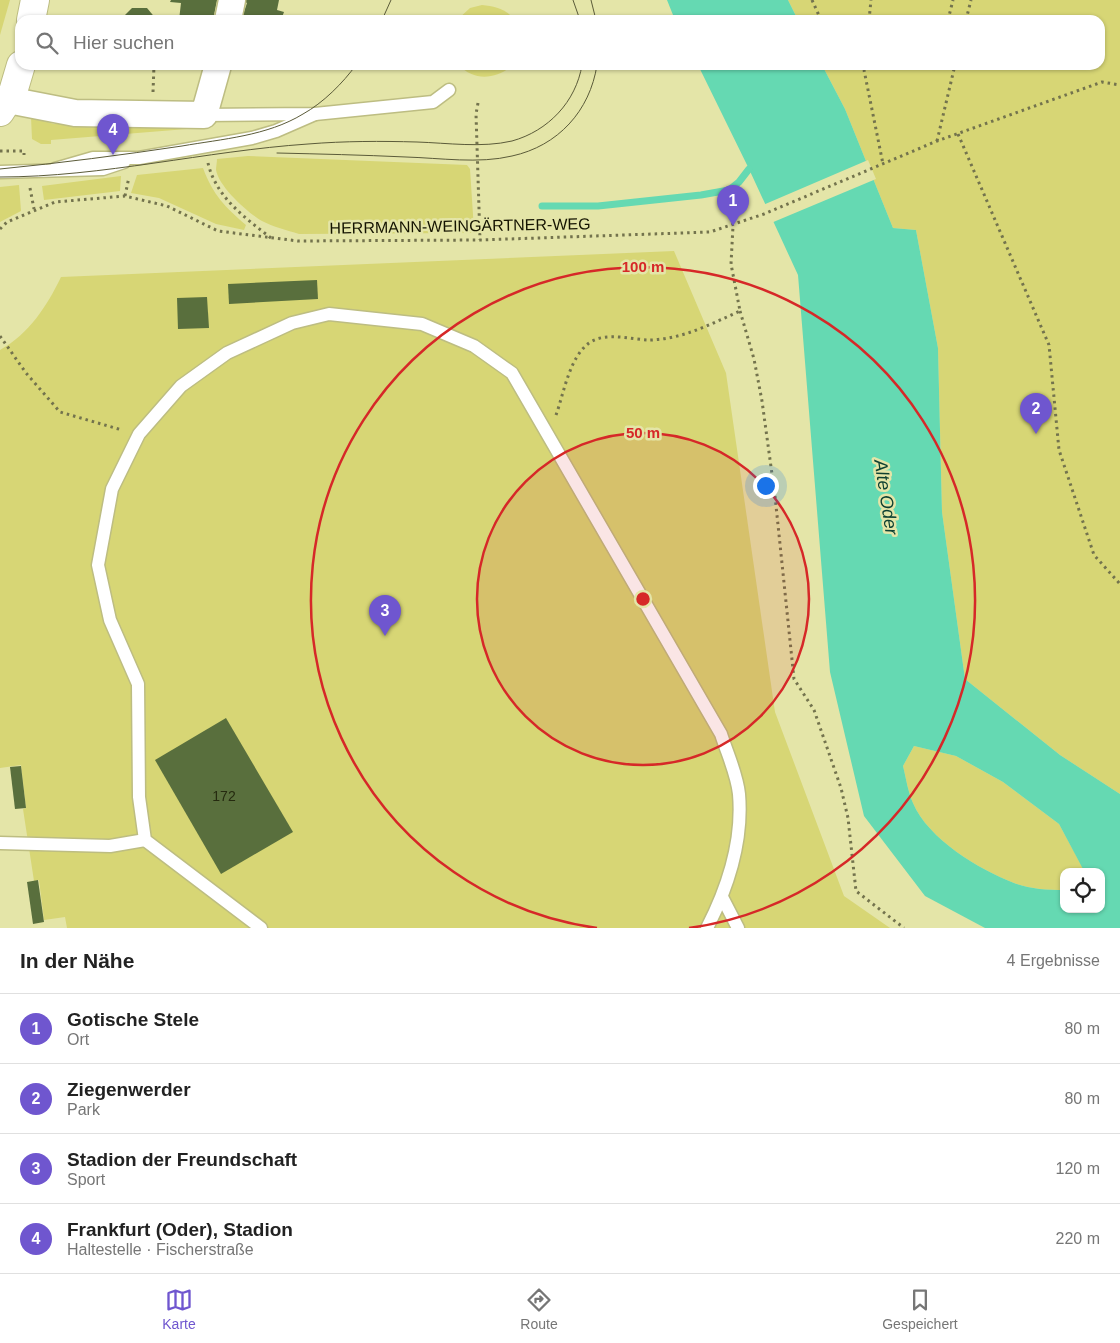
<!DOCTYPE html>
<html lang="de">
<meta charset="utf-8">
<style>
body{margin:0;font-family:Helvetica,sans-serif;background:#f2f2f2;color:#222}
.controls{position:absolute;right:15px;bottom:15px;display:grid;overflow:hidden;border-radius:10px;box-shadow:0 1px 4px #0004}
.controls button{width:45px;height:45px;display:grid;place-items:center;padding:0;border:0;border-bottom:1px solid #e0e0e0;background:#fff;color:#222;font:25px sans-serif}
.you{position:absolute;left:765px;top:485px;width:18px;height:18px;margin:-12px;border:4px solid #fff;border-radius:50%;background:#1a73e8;box-shadow:0 0 0 8px #1a73e833}
.badge{display:grid;place-items:center;width:32px;height:32px;border-radius:50%;background:#6f56cf;color:#fff;font-size:16px;font-weight:700}
.pin{position:absolute;translate:-50% -41px;filter:drop-shadow(0 1px 2px #0008)}
.pin::after{content:'';position:absolute;top:26px;width:18px;height:15px;background:inherit;clip-path:polygon(0 0,100% 0,50% 100%)}
.list{margin:0;padding:0;list-style:none}
h2{display:flex;justify-content:space-between;align-items:center;height:65px;margin:0;padding:0 20px;font-size:21px}
h2 small{font-size:16px;font-weight:400;color:#767676}
.list li{display:grid;grid-template-columns:32px 1fr auto;gap:15px;align-items:center;box-sizing:border-box;height:70px;padding:0 20px;border-top:1px solid #e0e0e0}
.list b{display:block;font-size:19px;white-space:nowrap}
.list p{margin:0;font-size:16px;white-space:nowrap;color:#767676}
.list em{font-size:16px;font-style:normal;color:#767676}
.icon{flex:none;width:28px;height:28px;fill:none;stroke:currentColor;stroke-width:2;stroke-linecap:round;stroke-linejoin:round}
.map{position:relative;flex:none;width:1120px;height:928px;overflow:hidden}
.search{position:absolute;background:#fff;box-shadow:0 1px 4px #0004;left:15px;right:15px;top:15px;height:55px;display:flex;align-items:center;gap:12px;box-sizing:border-box;padding:0 18px;border-radius:15px;color:#767676;font-size:19px}
.sheet{height:345px;background:#fff}
nav{display:flex;justify-content:space-around;align-items:center;box-sizing:border-box;height:70px;border-top:1px solid #e0e0e0;background:#fff;font-size:14px;color:#767676}
nav a{display:grid;justify-items:center;gap:2px}
nav .on{color:#6f56cf}
.map>svg:first-child{display:block}
.green{fill:#d7d675}
.water{fill:#65d9b2;fill-rule:evenodd}
.pier{fill:#e4e5a8}
.lines{fill:none;stroke-linecap:round;stroke-linejoin:round}
.stream{stroke:#65d9b2;stroke-width:7}
.building{fill:#596f3d}
.service-casing{stroke:#bdbd82;stroke-width:15}
.minor-casing{stroke:#bdbd82;stroke-width:29}
.tertiary-casing{stroke:#bdbd82;stroke-width:30}
.path{stroke:#73734d;stroke-width:3;stroke-dasharray:2.5 4;stroke-linecap:butt}
.service{stroke:#fff;stroke-width:12}
.minor{stroke:#fff;stroke-width:26}
.tertiary{stroke:#fff;stroke-width:28}
.tram{stroke:#5b5b39;stroke-width:1}
.ring{fill:none;stroke:#d62828;stroke-width:2.5}
.labels{text-anchor:middle;dominant-baseline:central;stroke-width:5;stroke-linejoin:round;paint-order:stroke}
.number-label{font-size:14px;fill:#252a0f}
.street-label{font-size:16px;fill:#141300;stroke:#e4e5a8}
.water-label{font-size:18px;font-style:italic;fill:#0e4132;stroke:#e4e5a8}
.centre{fill:#d62828;stroke:#e4e5a8;stroke-width:2.5}
.ring-label{font-size:15px;text-anchor:middle;font-weight:bold;fill:#d62828;stroke:#e4e5a8;stroke-width:5;stroke-linejoin:round;paint-order:stroke}
</style>
<div class="map">
<svg width="1120" height="928" viewBox="0 0 1120 928">
<rect width="100%" height="100%" fill="#e4e5a8"/>
<g class="green">
<polygon points="0,0 10,0 0,35"/>
<polygon points="788,0 1120,0 1120,794 1060,755 965,679 942,512 938,348 916,230 893,228 845,109 822,65 1100,65 1100,20 798,20"/>
<path d="M 482,5 C 495,6 506,9 515,20 L 457,20 L 470,8 Z"/>
<path d="M 459,65 L 513,65 C 497,79 474,82 459,65 Z"/>
<polygon points="31,117 54,124 192,124 199,128 51,140 51,144 41,144 32,139"/>
<path d="M 248,156 L 467,165 L 470,169 L 474,230 L 471,233 L 299,234 C 287,230 273,227 262,221 C 248,213 219,187 216,170 C 216,167 217,162 217,159 Z"/>
<path d="M 203,168 C 213,195 225,207 246,225 L 244,230 L 216,224 L 159,198 L 131,193 L 137,175 Z"/>
<polygon points="121,176 120,191 44,200 42,186"/>
<polygon points="19,185 21,211 0,222 0,187"/>
<path d="M 674,251 L 726,373 L 775,712 L 844,896 L 890,928 L 67,928 L 65,917 L 44,920 L 39,880 L 34,881 L 23,809 L 26,808 L 21,765 L 0,768 L 0,350 C 29,334 47,306 61,277 Z"/>
<path d="M 914,746 L 956,756 L 1003,782 L 1059,824 L 1084,870 L 1082,872 L 1064,872 L 1064,890 C 1047,890 1030,889 1014,883 C 980,870 928,839 913,803 C 908,792 906,778 903,766 Z"/>
</g>
<g class="water">
<polygon points="667,0 788,0 798,20 675,20"/>
<path d="M 698,65 L 822,65 L 845,109 L 893,228 L 916,230 L 938,348 L 942,512 L 965,679 L 1060,755 L 1120,794 L 1120,928 L 985,928 L 925,896 L 864,816 L 830,672 L 798,275 L 749,169 ZM 914,746 L 956,756 L 1003,782 L 1059,824 L 1083,869 L 1082,872 L 1101,872 L 1101,909 L 1064,909 L 1064,890 C 1047,890 1030,889 1014,883 C 980,870 928,839 913,803 C 908,792 906,778 903,766 Z"/>
</g>
<polygon class="pier" points="868,160 876,179 771,223 763,205"/>
<g class="lines">
<polyline class="stream" points="542,206 598,206 701,195 729,190 739,182 749,169"/>
</g>
<g class="building">
<polygon points="171,0 217,0 213,20 179,20 181,3 170,2"/>
<polygon points="242,0 279,0 277,10 284,12 281,20 243,15 247,3"/>
<polygon points="132,8 147,8 157,20 125,20 125,15"/>
<polygon points="317,280 318,299 229,304 228,284"/>
<polygon points="207,297 209,328 178,329 177,298"/>
<polygon points="226,718 293,832 221,874 155,760"/>
<polygon points="21,766 26,808 15,809 10,767"/>
<polygon points="38,880 44,922 33,924 27,882"/>
</g>
<g class="lines">
<defs>
<g id="service">
<polyline points="204,115 315,114 433,102 449,90"/>
<polyline points="55,169 93,158 139,158 252,138 276,131 315,114"/>
<polyline points="0,172 103,169 124,162"/>
<polyline points="0,843 110,846 145,840"/>
<polyline points="722,897 738,928"/>
<path d="M 261,928 L 145,840 L 139,797 L 138,684 L 110,620 L 98,565 L 112,489 L 139,434 L 181,386 L 227,353 L 292,323 L 329,314 L 422,324 L 474,346 L 512,373 L 721,734 C 727,753 737,774 739,794 C 743,840 728,887 707,928"/>
</g>
<g id="minor">
<polyline points="228,20 232,0"/>
<polyline points="8,100 75,113 204,115 218,65"/>
</g>
<g id="tertiary">
<polyline points="31,20 35,0"/>
<polyline points="0,112 13,92 21,65"/>
</g>
</defs>
<use href="#service" class="service-casing"/>
<use href="#minor" class="minor-casing"/>
<use href="#tertiary" class="tertiary-casing"/>
<g class="path">
<polyline points="812,0 821,20"/>
<polyline points="869,20 871,0"/>
<polyline points="948,20 953,0"/>
<polyline points="966,20 971,0"/>
<polyline points="859,65 864,70 883,164"/>
<polyline points="153,92 154,65"/>
<polyline points="478,103 476,114 480,240"/>
<polyline points="958,134 1049,345 1059,450 1094,555 1120,584"/>
<polyline points="937,141 955,65"/>
<polyline points="0,151 24,151 24,155"/>
<path d="M 208,163 C 216,197 244,217 271,238"/>
<polyline points="30,188 34,209"/>
<polyline points="125,196 129,177"/>
<polyline points="0,229 7,222 55,202 125,196 167,206 218,231 298,241 480,240 710,232 764,214 937,141 1102,82 1120,85"/>
<polyline points="740,311 754,359 762,401 775,496 794,679 814,710 841,788 848,818 856,891 904,928"/>
<polyline points="0,336 26,373 60,412 122,430"/>
<path d="M 556,415 C 564,393 569,358 589,343 C 606,331 632,340 650,340 C 683,339 711,324 740,311 L 731,264 L 733,226"/>
</g>
<use href="#service" class="service"/>
<use href="#minor" class="minor"/>
<use href="#tertiary" class="tertiary"/>
<g class="tram">
<polyline points="573,0 580,20"/>
<polyline points="591,0 596,20"/>
<polyline points="382,20 391,0"/>
<path d="M 277,153 C 320,154 363,155 406,157 C 440,158 479,164 512,156 C 558,146 590,111 597,65"/>
<path d="M 0,169 C 61,163 122,155 182,146 C 222,139 267,136 303,114 C 323,103 343,83 356,65"/>
<path d="M 0,177 C 103,177 205,151 308,144 C 345,141 381,141 417,142 C 448,143 482,148 512,141 C 548,131 576,102 582,65"/>
</g>
</g>
<circle cx="643" cy="599" r="166" fill="#d62828" fill-opacity=".12"/>
<g class="ring">
<circle cx="643" cy="599" r="166"/>
<path d="M597 928A332 332 0 1 1 689 928"/>
</g>
<g class="labels">
<g class="number-label">
<text x="224" y="796">172</text>
</g>
<g class="street-label">
<text transform="translate(460 226) rotate(-1)">HERRMANN-WEINGÄRTNER-WEG</text>
</g>
<g class="water-label">
<text transform="translate(886 497) rotate(81)">Alte Oder</text>
</g>
</g>
<circle cx="643" cy="599" r="8" class="centre"/>
<g class="ring-label">
<text x="643" y="272">100 m</text>
<text x="643" y="438">50 m</text>
</g>
</svg>
<div class="controls">
<button><svg class="icon" aria-label="locate" viewBox="0 0 24 24"><circle cx="12" cy="12" r="6"/><path d="M12 2v4M12 18v4M2 12h4M18 12h4"/></svg></button>
</div>
<div class="you"></div>
<div class="pin badge" style="left:733px;top:226px">1</div>
<div class="pin badge" style="left:1036px;top:434px">2</div>
<div class="pin badge" style="left:385px;top:636px">3</div>
<div class="pin badge" style="left:113px;top:155px">4</div>
<div class="search"><svg class="icon" aria-label="search" viewBox="0 0 24 24"><circle cx="10" cy="10" r="6"/><path d="M15 15l6 6"/></svg>Hier suchen</div>
</div>
<section class="sheet">
<h2>In der Nähe<small>4 Ergebnisse</small></h2>
<ul class="list">
<li><span class="badge">1</span><div><b>Gotische Stele</b><p>Ort</p></div><em>80 m</em></li>
<li><span class="badge">2</span><div><b>Ziegenwerder</b><p>Park</p></div><em>80 m</em></li>
<li><span class="badge">3</span><div><b>Stadion der Freundschaft</b><p>Sport</p></div><em>120 m</em></li>
<li><span class="badge">4</span><div><b>Frankfurt (Oder), Stadion</b><p>Haltestelle · Fischerstraße</p></div><em>220 m</em></li>
</ul>
</section>
<nav>
<a class="on"><svg class="icon" aria-label="map" viewBox="0 0 24 24"><path d="M3 6l6-2 6 2 6-2v14l-6 2-6-2-6 2zM9 4v14M15 6v14"/></svg>Karte</a>
<a><svg class="icon" aria-label="directions" viewBox="0 0 24 24"><path d="M12 3l9 9-9 9-9-9zM9 14v-3h6M13 9l2 2-2 2"/></svg>Route</a>
<a><svg class="icon" aria-label="saved" viewBox="0 0 24 24"><path d="M7 4h10v16l-5-4-5 4z"/></svg>Gespeichert</a>
</nav>
